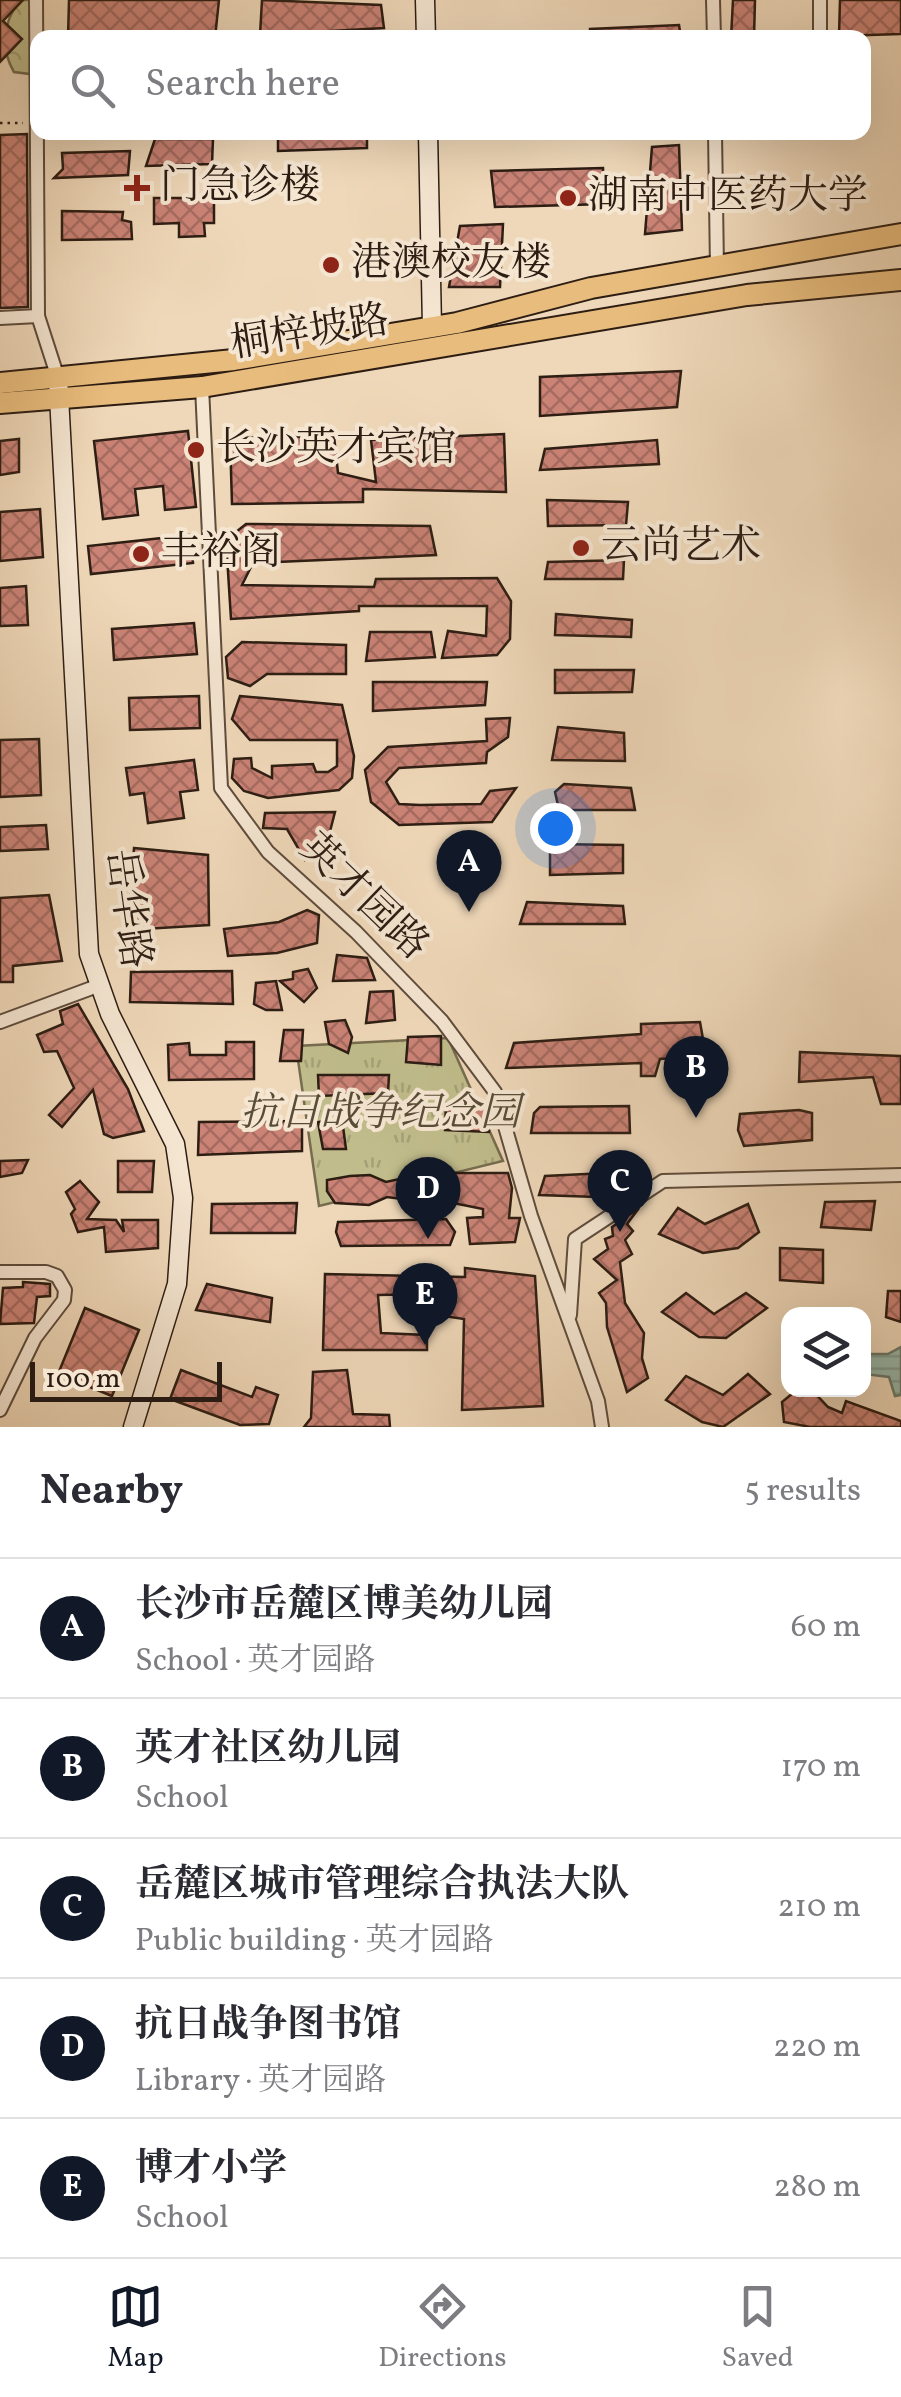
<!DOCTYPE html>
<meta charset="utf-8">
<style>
body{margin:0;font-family:Vollkorn,"Noto Serif SC",serif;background:#f2f2f3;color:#2b2b33}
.controls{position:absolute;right:30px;bottom:30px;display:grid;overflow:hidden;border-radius:20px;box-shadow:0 10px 40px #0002}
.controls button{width:90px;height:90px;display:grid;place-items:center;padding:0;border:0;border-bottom:2px solid #e1e1e2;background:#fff;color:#2b2b33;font:50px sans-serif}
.scale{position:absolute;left:30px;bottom:25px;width:192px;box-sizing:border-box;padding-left:10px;border:5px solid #2d1d13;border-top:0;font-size:28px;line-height:35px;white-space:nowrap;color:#2d1d13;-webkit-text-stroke:8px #f5e6d2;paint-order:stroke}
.you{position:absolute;left:555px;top:828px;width:35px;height:35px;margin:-25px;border:8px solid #fff;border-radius:50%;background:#1a73e8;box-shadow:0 0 0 15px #1a73e833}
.badge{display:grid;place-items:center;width:65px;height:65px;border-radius:50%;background:#111827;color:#fff;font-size:32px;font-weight:700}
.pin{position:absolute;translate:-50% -82px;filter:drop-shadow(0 2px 5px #0008)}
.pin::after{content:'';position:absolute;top:52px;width:35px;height:30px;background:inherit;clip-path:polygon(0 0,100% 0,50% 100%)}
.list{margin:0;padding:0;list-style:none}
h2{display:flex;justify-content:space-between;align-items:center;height:130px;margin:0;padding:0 40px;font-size:42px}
h2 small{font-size:32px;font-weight:400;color:#7c7c81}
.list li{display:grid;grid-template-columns:65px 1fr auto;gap:30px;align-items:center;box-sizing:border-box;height:140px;padding:0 40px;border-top:2px solid #e1e1e2}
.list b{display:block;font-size:38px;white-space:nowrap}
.list p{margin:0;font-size:32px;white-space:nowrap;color:#7c7c81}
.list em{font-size:32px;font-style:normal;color:#7c7c81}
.icon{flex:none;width:55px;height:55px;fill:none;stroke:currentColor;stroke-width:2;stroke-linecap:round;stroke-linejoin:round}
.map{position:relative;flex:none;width:901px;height:1427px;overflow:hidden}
.search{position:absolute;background:#fff;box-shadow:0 10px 40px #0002;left:30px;right:30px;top:30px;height:110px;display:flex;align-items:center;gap:25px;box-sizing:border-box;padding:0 35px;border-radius:20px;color:#7c7c81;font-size:38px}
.sheet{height:830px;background:#fff}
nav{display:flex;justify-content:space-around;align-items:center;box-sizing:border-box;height:140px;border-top:2px solid #e1e1e2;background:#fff;font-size:28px;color:#7c7c81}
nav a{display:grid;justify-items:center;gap:5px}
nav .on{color:#111827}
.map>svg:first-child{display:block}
.forest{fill:url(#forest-crowns);stroke:#766c4f;stroke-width:2.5}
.park{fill:url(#park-tufts);stroke:#766c4f;stroke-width:2.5}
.water{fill:url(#water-rules);stroke:#6e7b6e;stroke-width:2.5}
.building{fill:url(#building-cross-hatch);stroke:#2d1d13;stroke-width:2.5}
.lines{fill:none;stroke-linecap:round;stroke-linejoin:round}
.street-casing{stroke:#5e4c3c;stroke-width:16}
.secondary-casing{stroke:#2d1d13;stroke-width:21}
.primary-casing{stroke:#2d1d13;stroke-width:24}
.path{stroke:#2d1d13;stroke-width:2.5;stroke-dasharray:2.5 5;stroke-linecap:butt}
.street{stroke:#f5e6d2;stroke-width:12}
.secondary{stroke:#f5e6d2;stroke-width:18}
.primary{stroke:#e8bc7c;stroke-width:20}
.poi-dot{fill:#8f2418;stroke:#f5e6d2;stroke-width:4}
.labels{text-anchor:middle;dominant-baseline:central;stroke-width:8;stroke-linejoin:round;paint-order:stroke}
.poi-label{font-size:40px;fill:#2d1d13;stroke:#f5e6d2;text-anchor:start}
.street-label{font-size:40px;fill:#2d1d13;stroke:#f5e6d2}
.park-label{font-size:40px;font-style:italic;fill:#594d37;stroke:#f5e6d2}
</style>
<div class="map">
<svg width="901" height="1427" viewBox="0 0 901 1427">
<defs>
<pattern id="forest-crowns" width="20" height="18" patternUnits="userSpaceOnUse" patternTransform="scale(2.5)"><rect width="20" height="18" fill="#c0bc8b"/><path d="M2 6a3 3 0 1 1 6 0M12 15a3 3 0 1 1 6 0" fill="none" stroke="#a5a177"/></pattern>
<pattern id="park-tufts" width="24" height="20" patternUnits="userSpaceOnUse" patternTransform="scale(2.5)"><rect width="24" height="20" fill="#c0bc8b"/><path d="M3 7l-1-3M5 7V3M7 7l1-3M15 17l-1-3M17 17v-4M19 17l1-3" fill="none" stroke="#a5a177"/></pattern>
<pattern id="water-rules" width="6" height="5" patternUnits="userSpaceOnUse" patternTransform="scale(2.5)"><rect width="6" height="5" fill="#9abaab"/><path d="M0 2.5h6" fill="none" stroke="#859f92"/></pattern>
<pattern id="building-cross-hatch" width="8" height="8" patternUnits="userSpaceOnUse" patternTransform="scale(2.5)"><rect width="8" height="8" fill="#cb8376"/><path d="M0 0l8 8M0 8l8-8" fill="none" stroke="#a56b60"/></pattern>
</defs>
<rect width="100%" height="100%" fill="#efd8b9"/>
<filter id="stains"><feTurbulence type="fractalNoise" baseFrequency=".002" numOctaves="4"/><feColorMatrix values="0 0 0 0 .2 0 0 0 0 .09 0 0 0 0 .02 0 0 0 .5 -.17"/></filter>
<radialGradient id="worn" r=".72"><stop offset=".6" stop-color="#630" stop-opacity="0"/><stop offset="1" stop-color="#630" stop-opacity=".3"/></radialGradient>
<path class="forest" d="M 20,0 L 31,0 L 30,74 L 14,72 C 0,48 3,22 20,0 Z"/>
<polygon class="park" points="448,1038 503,1161 319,1206 296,1046"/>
<polygon class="water" points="901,1347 901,1395 895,1396 889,1377 864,1374 864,1354 888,1354"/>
<g class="building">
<polygon points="0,0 23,0 3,21 22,39 0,62"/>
<polygon points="69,0 219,0 215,38 68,38"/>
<polygon points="262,0 381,5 384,28 260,35"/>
<polygon points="733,0 755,0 754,38 731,38"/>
<polygon points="840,0 901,0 901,34 839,36"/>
<polygon points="679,25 681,38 590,38 590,29"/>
<polygon points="278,132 367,132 367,148 278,151"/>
<polygon points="27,134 28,307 0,308 0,135"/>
<polygon points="155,139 213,139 212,164 146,166"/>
<polygon points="679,145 682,230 645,234 652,147"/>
<polygon points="130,151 128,175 54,178 63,169 62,153"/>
<polygon points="603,168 605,204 495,207 491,171"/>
<polygon points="154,198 214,198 214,223 204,223 205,236 179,237 179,223 154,224"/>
<polygon points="62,211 123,212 122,220 131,222 132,239 62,240"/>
<polygon points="503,224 500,287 449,287 460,226"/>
<polygon points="681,371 677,407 540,416 540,377"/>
<polygon points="188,431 196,507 165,510 163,486 135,489 138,515 103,519 94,441"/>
<polygon points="504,434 506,492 363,489 363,502 232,504 230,438 334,436 338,473 376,482 371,440"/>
<polygon points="19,439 19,472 0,475 0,441"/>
<polygon points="657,440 659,464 540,470 545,449"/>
<polygon points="547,500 628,502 626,525 548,526"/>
<polygon points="40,509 43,557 0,561 0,512"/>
<polygon points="246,524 430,526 436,555 253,563 242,585 374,587 376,579 497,578 511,601 510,639 497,655 442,658 448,631 486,636 487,606 359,606 359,611 231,619 226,540"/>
<polygon points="190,535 193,563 91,574 88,546"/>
<polygon points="624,560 623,579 545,579 548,562"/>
<polygon points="26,586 28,625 0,626 0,588"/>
<polygon points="556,614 632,620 631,637 555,635"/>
<polygon points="194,623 197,654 114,660 112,629"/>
<polygon points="370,632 431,632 435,657 366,661"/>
<polygon points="242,642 346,645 346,674 267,674 250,686 228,678 226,657"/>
<polygon points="555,670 634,670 632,692 555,693"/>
<polygon points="373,682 487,682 485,705 373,711"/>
<polygon points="199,696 200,728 130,730 129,698"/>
<polygon points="240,696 342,705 354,756 352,778 339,790 268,798 244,791 232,778 234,759 251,758 252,768 272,778 272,766 313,764 316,772 328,772 337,766 337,740 250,740 232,719"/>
<polygon points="510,718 508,737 487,752 486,763 399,768 386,782 399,804 420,805 481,804 490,791 516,788 492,822 399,825 371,802 365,770 388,747 487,741 486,719"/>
<polygon points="558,727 624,733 625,761 552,760"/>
<polygon points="39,739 41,795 0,797 0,740"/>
<polygon points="194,760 198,790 180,792 184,818 148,823 144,793 130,795 126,768"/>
<polygon points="564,784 631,788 635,810 559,810 555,792"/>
<polygon points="335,812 327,843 305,860 287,829 263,828 265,813"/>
<polygon points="46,825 48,849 0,851 0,827"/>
<polygon points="550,844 623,845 623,873 550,875"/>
<polygon points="134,848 208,855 209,925 128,930"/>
<polygon points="49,895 62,961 13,966 13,982 0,982 0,898"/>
<polygon points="527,902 623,906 625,924 520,924"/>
<polygon points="307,910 319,915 317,943 277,953 228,956 224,929 279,922"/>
<polygon points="337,955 367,958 375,980 333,981"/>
<polygon points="308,969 317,988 304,1002 280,981 293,979 293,972"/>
<polygon points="232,971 233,1004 130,1002 131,972"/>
<polygon points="276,981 282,1010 266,1010 254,1004 256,983"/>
<polygon points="393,991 395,1020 366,1023 370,992"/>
<polygon points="78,1004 128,1089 144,1131 113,1138 104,1134 93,1090 62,1127 49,1115 74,1088 57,1051 44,1052 37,1035 63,1024 60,1011"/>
<polygon points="345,1020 352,1037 348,1053 329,1044 325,1022"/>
<polygon points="700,1022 706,1056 660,1059 655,1076 641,1076 641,1063 506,1068 514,1043 641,1034 641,1024"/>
<polygon points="284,1030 303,1030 301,1061 280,1061"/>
<polygon points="441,1036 441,1065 406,1062 408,1037"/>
<polygon points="226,1042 254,1042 254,1079 169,1080 168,1045 189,1043 190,1055 226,1055"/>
<polygon points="800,1052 901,1056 901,1104 881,1104 873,1077 799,1082"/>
<polygon points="318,1075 389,1075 388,1093 319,1096"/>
<polygon points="446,1103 488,1104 489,1132 445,1130"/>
<polygon points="629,1106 630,1133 531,1133 534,1113 540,1107"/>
<polygon points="799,1110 812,1113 812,1140 744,1146 738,1130 740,1114"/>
<polygon points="342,1119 346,1149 323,1149 318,1122"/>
<polygon points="302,1121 302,1151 198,1155 199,1122"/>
<polygon points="28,1160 22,1173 0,1177 0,1161"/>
<polygon points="118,1161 154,1161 152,1192 118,1192"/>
<polygon points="454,1173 508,1173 512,1188 509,1218 520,1218 515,1242 470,1244 467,1218 483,1217 483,1209 453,1203"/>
<polygon points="605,1173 597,1197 539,1195 545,1176"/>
<polygon points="422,1174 453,1185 424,1202 387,1197 369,1205 335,1203 327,1191 327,1180 350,1176 370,1175 386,1182"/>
<polygon points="80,1181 99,1202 87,1219 116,1220 124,1232 122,1220 158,1220 158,1248 106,1252 104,1227 78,1232 71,1214 75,1209 66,1192"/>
<polygon points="875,1201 871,1230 821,1227 825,1202"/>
<polygon points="297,1203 295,1233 211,1233 212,1204"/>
<polygon points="748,1204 759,1232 738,1248 703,1253 659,1234 678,1208 705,1224"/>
<polygon points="639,1208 627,1224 633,1231 625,1240 632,1254 620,1262 625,1303 644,1333 642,1358 648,1378 627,1392 607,1327 606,1303 599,1293 617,1280 594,1259 608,1249 605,1239 613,1236 612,1227"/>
<polygon points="446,1219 455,1232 450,1245 341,1246 336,1232 338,1222"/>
<polygon points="780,1248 823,1250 823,1283 780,1280"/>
<polygon points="465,1268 535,1276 543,1406 462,1410 464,1319 430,1314 429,1294 378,1295 381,1333 427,1335 427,1350 323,1350 325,1274 465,1277"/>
<polygon points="23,1282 50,1284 50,1296 37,1297 34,1323 0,1324 3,1288 23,1287"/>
<polygon points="207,1284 272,1298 270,1322 196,1310"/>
<polygon points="888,1291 901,1291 901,1322 886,1317"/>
<polygon points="686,1293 714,1314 746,1293 767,1308 726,1338 699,1337 662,1312"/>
<polygon points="85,1308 139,1330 112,1396 58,1374"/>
<polygon points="181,1370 252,1397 256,1387 278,1395 269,1424 240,1425 170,1399"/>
<polygon points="347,1370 353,1414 389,1415 390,1427 304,1427 311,1418 313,1372"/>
<polygon points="748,1374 770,1394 723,1427 702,1422 666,1400 686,1376 723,1395"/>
<polygon points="812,1390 828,1407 842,1413 846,1401 901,1421 901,1427 810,1427 784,1422 782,1402 793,1393"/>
</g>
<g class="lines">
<defs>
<g id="street">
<polyline points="36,0 38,316 58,378"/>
<polyline points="713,0 714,38"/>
<polyline points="820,38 820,0"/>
<polyline points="715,132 717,268"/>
<polyline points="0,318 38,316"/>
<polyline points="202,387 221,788 268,852 356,932 442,1021 495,1092 531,1216 598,1401 602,1427"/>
<polyline points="0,1022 100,985"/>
<polyline points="0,1272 46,1272 57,1276 65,1290 64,1300 35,1338 0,1410"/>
<polyline points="570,1315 575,1239 663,1181 901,1175"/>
</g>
<g id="secondary">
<polyline points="425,0 426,38"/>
<polyline points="428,132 432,327"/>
<polyline points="58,378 89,954 110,1014 175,1144 183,1198 177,1284 133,1427"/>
</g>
<g id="primary">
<polyline points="0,383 234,360 457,323 591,288 901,234"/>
<polyline points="0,403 202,387 747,295 901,280"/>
</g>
</defs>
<use href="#street" class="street-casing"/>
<use href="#secondary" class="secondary-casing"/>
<use href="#primary" class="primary-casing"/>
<polyline class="path" points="0,123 23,123"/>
<use href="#street" class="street"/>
<use href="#secondary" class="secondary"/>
<use href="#primary" class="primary"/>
</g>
<g class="poi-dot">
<path d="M132 173h10v10h10v10h-10v10h-10v-10h-10v-10h10z"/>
<circle cx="568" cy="198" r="10"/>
<circle cx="331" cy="265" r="10"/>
<circle cx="196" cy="450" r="10"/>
<circle cx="581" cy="548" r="10"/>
<circle cx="141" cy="554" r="10"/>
</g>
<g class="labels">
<g class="poi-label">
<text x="160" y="188">门急诊楼</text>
<text x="588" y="198">湖南中医药大学</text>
<text x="351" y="265">港澳校友楼</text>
<text x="216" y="450">长沙英才宾馆</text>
<text x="601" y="548">云尚艺术</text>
<text x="161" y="554">丰裕阁</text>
</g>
<g class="street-label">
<text transform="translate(310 334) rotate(-9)">桐梓坡路</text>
<text transform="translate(363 898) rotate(44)">英才园路</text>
<text transform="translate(126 909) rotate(82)">岳华路</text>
</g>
<g class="park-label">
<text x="380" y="1115">抗日战争纪念园</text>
</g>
</g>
<rect width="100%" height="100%" filter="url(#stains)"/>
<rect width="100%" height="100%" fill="url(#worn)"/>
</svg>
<div class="controls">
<button><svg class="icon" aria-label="layers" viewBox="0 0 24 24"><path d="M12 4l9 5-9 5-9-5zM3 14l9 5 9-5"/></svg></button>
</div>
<div class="scale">100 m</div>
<div class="you"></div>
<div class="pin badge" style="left:469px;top:912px">A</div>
<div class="pin badge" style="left:696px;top:1118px">B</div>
<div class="pin badge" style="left:620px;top:1232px">C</div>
<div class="pin badge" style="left:428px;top:1239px">D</div>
<div class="pin badge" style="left:425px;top:1345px">E</div>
<div class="search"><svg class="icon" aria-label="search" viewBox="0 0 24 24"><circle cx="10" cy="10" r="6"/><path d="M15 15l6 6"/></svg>Search here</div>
</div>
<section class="sheet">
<h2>Nearby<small>5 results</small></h2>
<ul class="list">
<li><span class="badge">A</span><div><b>长沙市岳麓区博美幼儿园</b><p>School · 英才园路</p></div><em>60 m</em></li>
<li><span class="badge">B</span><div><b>英才社区幼儿园</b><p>School</p></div><em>170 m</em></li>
<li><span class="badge">C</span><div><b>岳麓区城市管理综合执法大队</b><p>Public building · 英才园路</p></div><em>210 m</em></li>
<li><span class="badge">D</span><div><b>抗日战争图书馆</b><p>Library · 英才园路</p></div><em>220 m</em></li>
<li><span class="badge">E</span><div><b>博才小学</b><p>School</p></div><em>280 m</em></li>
</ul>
</section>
<nav>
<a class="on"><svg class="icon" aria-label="map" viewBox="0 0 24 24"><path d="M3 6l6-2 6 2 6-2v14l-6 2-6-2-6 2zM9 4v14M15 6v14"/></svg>Map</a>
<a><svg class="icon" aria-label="directions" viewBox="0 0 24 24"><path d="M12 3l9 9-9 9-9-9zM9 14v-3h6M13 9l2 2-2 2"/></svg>Directions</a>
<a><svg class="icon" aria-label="saved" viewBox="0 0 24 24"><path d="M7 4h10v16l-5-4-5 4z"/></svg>Saved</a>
</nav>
